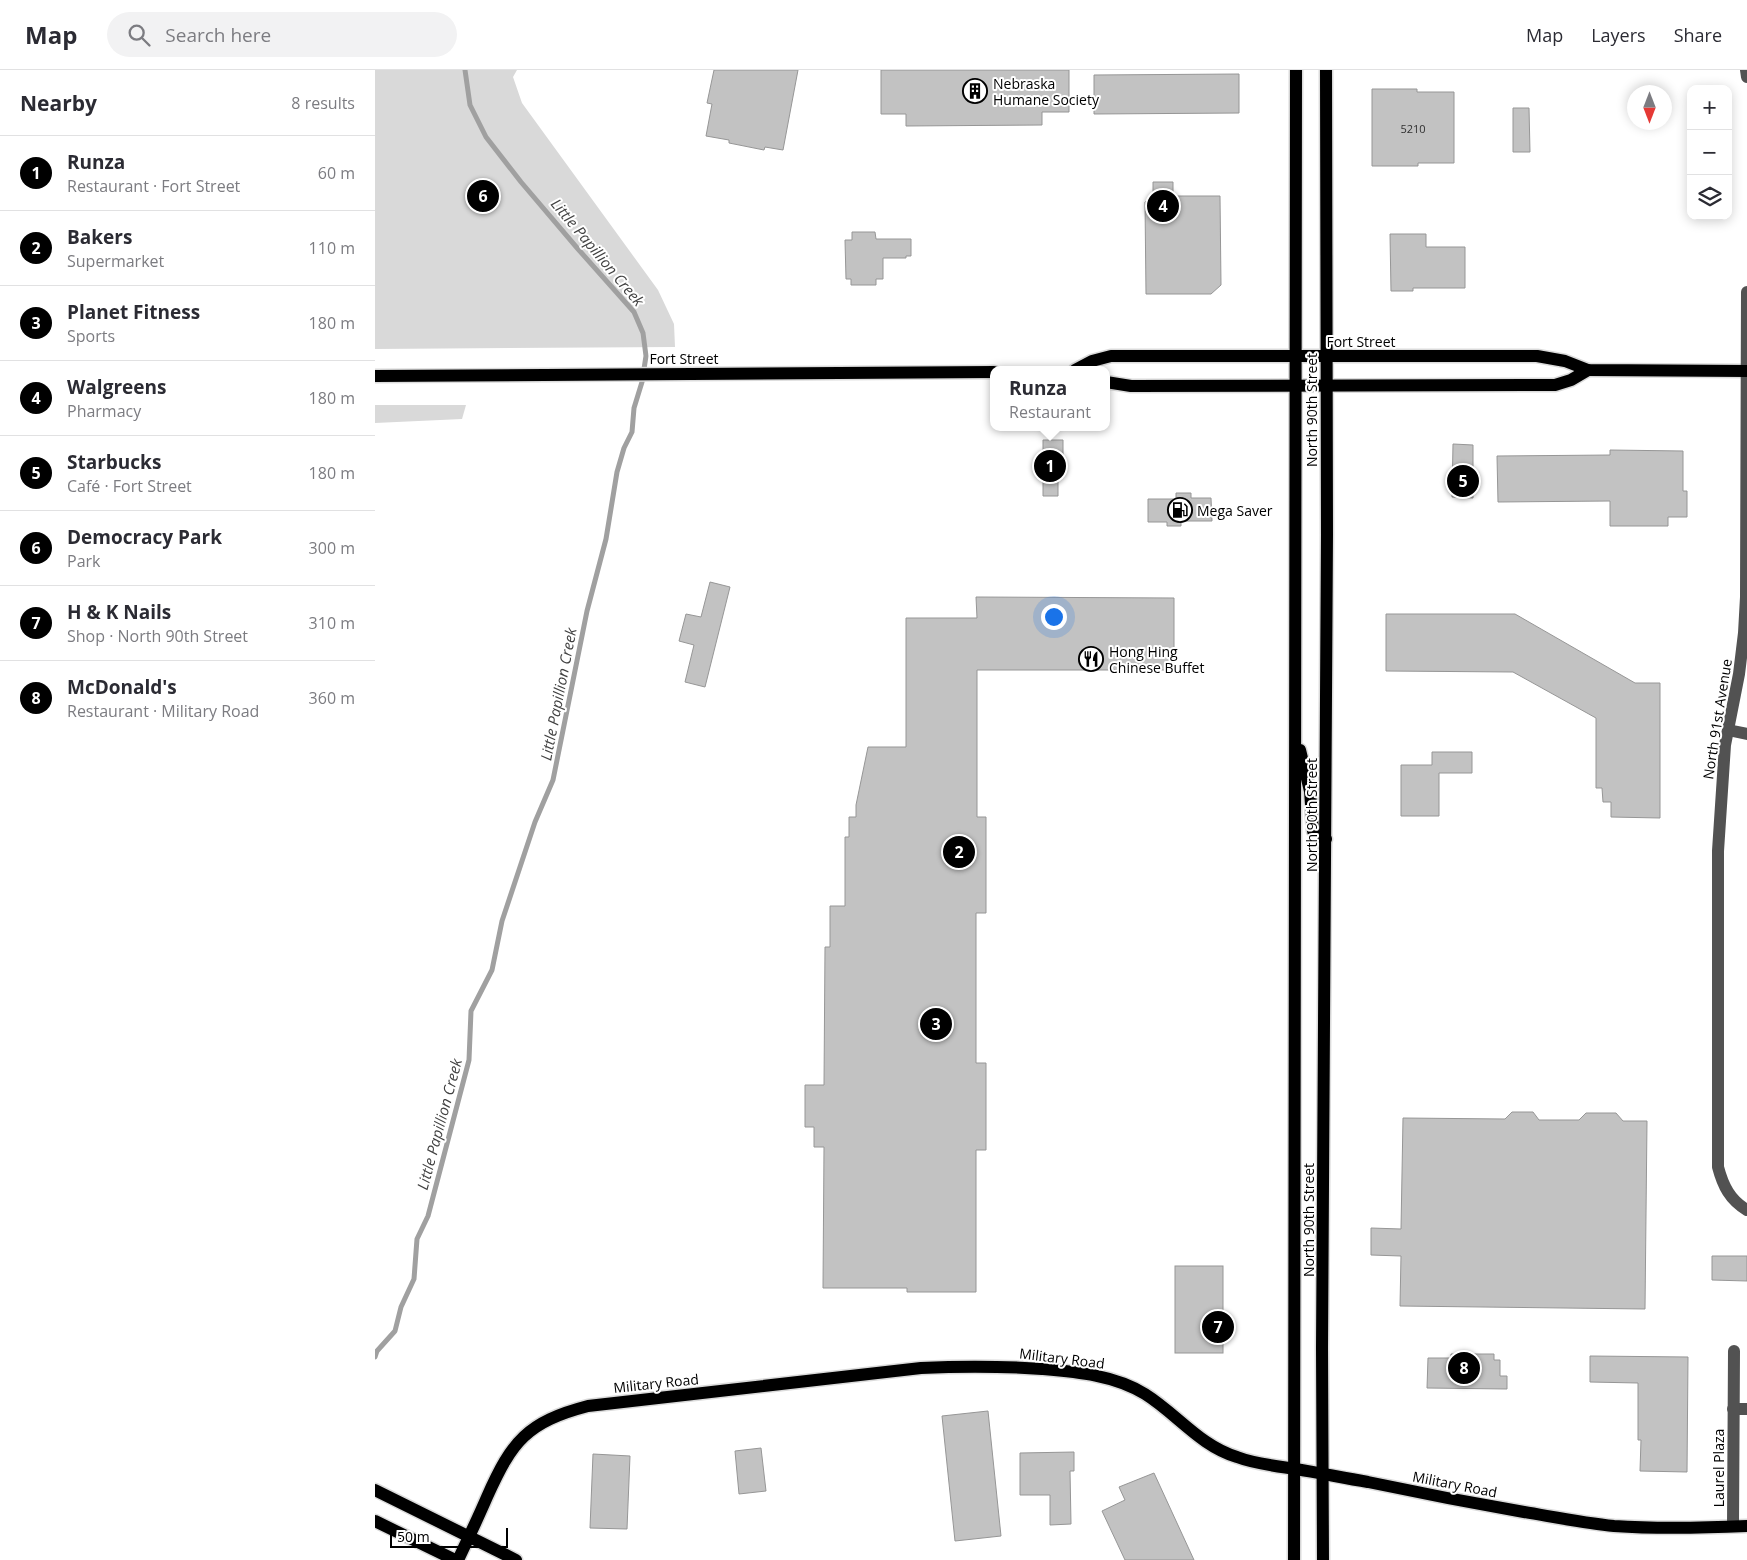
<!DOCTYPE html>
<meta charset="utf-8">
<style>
body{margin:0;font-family:"Open Sans",sans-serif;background:#f2f2f3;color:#2b2b33}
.controls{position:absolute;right:15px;top:15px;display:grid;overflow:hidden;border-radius:10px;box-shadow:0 2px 12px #0003}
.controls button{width:45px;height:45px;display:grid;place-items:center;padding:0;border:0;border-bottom:1px solid #e1e1e2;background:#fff;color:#2b2b33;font:25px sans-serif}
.compass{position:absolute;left:1252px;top:15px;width:45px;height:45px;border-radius:50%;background:#fff;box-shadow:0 2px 12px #0003;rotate:180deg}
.scale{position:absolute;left:15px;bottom:12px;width:118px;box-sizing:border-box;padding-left:5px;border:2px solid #000;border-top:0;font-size:14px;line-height:18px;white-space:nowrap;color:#000;-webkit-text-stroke:4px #fff;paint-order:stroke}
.you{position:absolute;left:678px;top:546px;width:18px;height:18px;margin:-12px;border:4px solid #fff;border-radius:50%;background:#1a73e8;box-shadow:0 0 0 8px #1a73e833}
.badge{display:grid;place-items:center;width:32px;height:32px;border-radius:50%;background:#000;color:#fff;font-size:16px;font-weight:700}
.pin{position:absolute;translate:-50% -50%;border:2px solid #fff;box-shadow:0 1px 5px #0006}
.popup{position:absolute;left:615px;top:296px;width:120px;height:65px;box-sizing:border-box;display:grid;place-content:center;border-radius:10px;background:#fff;filter:drop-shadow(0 1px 4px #0005);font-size:16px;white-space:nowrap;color:#7c7c81}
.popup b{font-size:19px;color:#2b2b33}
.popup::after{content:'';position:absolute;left:50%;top:100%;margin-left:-10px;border:10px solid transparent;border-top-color:#fff}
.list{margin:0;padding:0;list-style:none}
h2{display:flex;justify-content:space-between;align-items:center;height:65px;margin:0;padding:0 20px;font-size:21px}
h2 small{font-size:16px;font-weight:400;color:#7c7c81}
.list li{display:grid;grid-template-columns:32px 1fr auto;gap:15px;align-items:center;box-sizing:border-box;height:75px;padding:0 20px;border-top:1px solid #e1e1e2}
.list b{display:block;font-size:19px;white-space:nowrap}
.list p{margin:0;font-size:16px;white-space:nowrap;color:#7c7c81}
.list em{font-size:16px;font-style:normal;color:#7c7c81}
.icon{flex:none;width:28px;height:28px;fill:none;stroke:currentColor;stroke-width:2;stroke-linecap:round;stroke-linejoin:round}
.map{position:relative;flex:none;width:1372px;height:1490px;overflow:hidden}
header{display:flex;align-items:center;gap:30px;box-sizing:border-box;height:70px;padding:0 25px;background:#fff;border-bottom:1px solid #e1e1e2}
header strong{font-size:24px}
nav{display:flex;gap:28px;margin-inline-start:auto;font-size:18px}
.search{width:350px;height:45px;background:#f2f2f3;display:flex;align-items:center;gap:12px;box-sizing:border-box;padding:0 18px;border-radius:28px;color:#7c7c81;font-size:19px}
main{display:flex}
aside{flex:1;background:#fff}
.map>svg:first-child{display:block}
.green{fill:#d9d9d9}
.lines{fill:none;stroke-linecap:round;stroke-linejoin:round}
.stream{stroke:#a0a0a0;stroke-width:5}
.building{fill:#c2c2c2;stroke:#969696}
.major-casing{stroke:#dbdbdb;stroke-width:15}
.minor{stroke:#525252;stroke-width:12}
.major{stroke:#000;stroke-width:12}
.labels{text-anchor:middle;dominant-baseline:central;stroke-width:4;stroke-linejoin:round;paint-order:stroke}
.number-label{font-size:11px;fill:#303030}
.poi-label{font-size:14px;fill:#000;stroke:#fff;text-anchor:start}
.street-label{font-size:14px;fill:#000;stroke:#fff}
.water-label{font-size:15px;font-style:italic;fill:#414141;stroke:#fff}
</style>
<header>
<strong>Map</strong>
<div class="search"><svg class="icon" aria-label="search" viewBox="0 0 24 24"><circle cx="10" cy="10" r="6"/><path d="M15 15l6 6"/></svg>Search here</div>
<nav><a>Map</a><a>Layers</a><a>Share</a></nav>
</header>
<main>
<aside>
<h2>Nearby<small>8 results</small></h2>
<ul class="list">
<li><span class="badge">1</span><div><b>Runza</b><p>Restaurant · Fort Street</p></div><em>60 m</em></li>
<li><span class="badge">2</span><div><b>Bakers</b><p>Supermarket</p></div><em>110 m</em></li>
<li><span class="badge">3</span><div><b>Planet Fitness</b><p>Sports</p></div><em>180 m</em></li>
<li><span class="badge">4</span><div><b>Walgreens</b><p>Pharmacy</p></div><em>180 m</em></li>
<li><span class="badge">5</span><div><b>Starbucks</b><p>Café · Fort Street</p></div><em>180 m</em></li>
<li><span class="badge">6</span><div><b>Democracy Park</b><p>Park</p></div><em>300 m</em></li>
<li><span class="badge">7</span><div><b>H &amp; K Nails</b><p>Shop · North 90th Street</p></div><em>310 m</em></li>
<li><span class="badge">8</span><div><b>McDonald's</b><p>Restaurant · Military Road</p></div><em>360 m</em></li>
</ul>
</aside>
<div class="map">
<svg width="1372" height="1490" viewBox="0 0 1372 1490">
<rect width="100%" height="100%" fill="#fff"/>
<g class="green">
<polygon points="0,0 142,0 138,7 147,33 283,220 299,254 300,277 0,279"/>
<polygon points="0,335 91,335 87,349 0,353"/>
</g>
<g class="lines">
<polyline class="stream" points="0,1287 2,1281 20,1261 26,1237 39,1209 42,1169 53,1146 94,990 96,941 117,900 127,851 160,752 178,710 212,541 231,469 242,402 249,378 257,362 259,338 267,312 271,286 268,263 259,242 203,179 146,112 111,67 95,35 90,0"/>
</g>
<g class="building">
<polygon points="339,0 423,0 408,80 390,77 389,80 354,73 354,70 331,66 337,34 332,33"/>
<polygon points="506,0 694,0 694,42 667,42 667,55 531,56 531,44 506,44"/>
<polygon points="864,4 864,43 719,44 719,5"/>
<polygon points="997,19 1042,19 1042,22 1079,22 1079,93 1043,93 1043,96 997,96"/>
<polygon points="1138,38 1154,38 1155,82 1138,82"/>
<polygon points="778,112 798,112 798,126 845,126 846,215 836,224 771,224 770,132 778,124"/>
<polygon points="477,162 500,162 501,169 536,169 536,186 531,186 531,188 508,188 508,209 501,209 501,215 476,215 476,209 471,209 470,170 477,170"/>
<polygon points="1015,164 1051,164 1051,177 1090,177 1090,218 1038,218 1038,221 1016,221"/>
<polygon points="668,370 688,370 688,406 683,406 683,426 668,426 668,406 663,406 663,386 668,386"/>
<polygon points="1078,374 1098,375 1098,428 1077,427"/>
<polygon points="1235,380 1308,381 1308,421 1312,421 1312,447 1293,447 1293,456 1235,456 1235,431 1123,432 1122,386 1235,385"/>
<polygon points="801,423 816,423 816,428 836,428 837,451 806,451 806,456 792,456 792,452 773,452 773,429 801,429"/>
<polygon points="335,512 355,517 330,617 310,612 319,575 304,571 311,544 326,547"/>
<polygon points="601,527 799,528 799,600 602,600 602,747 611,747 611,843 601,843 601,993 611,993 611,1080 601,1080 601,1222 532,1222 532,1218 448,1218 449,1077 439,1077 439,1057 430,1057 430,1015 449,1015 450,877 455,877 455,836 470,836 470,767 474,767 474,747 481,747 481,735 493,677 531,677 531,548 602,548"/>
<polygon points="1011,544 1140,544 1260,613 1285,613 1285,748 1236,747 1236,732 1228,732 1227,718 1221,718 1221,648 1138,602 1011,601"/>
<polygon points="1057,682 1097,682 1097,703 1064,703 1064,746 1026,746 1026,695 1057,695"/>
<polygon points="1137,1042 1158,1042 1164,1050 1204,1050 1211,1043 1241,1043 1248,1051 1272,1051 1270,1239 1025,1236 1026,1186 996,1185 996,1158 1026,1159 1028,1048 1130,1049"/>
<polygon points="1337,1186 1372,1186 1372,1211 1337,1210"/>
<rect x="800" y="1196" width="48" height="87"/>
<polygon points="1076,1284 1119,1284 1119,1290 1125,1290 1125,1306 1132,1306 1132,1319 1052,1318 1053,1288 1076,1288"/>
<polygon points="1215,1286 1313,1287 1312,1402 1265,1401 1266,1370 1263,1370 1263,1313 1215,1312"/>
<polygon points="613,1341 626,1466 580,1471 567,1346"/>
<polygon points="386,1378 391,1421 364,1424 360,1381"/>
<polygon points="699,1382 699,1401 695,1401 696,1454 675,1455 675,1425 645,1425 645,1383"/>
<polygon points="218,1384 255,1386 252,1459 215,1458"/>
<polygon points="779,1403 819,1490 750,1490 727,1441 750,1430 744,1417"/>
</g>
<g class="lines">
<defs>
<g id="major">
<polyline points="700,300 717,291 736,286 1162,286 1190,291 1213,300 1372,301"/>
<polyline points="0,306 619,302"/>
<polyline points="731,312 756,316 1180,315 1196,310 1213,300"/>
<polyline points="925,680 935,721 938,761 943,766 951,769"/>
<polyline points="0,1420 141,1490"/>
<polyline points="0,1451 80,1490"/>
<path d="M 83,1490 C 93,1469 103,1448 112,1427 C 137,1371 152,1352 213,1336 L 546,1298 C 587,1296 626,1296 667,1299 C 702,1302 739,1305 770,1324 C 802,1344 825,1376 862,1387 C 880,1394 901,1396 921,1399 C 945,1403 969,1408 993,1412 C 1045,1423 1097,1433 1149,1442 C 1179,1447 1209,1453 1239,1456 C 1282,1459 1328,1458 1372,1456"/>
<polyline points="919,1490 921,0"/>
<polyline points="948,1490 947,1278 952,464 951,0"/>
</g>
</defs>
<use href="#major" class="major-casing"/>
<g class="minor">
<polyline points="1371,0 1372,7"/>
<path d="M 1372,222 L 1371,527 L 1369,563 L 1364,604 L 1350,675 L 1343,781 L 1343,1097 C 1348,1116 1355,1130 1372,1140"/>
<polyline points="1353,660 1372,664"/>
<polyline points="1358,1339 1372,1339"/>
<polyline points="1358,1456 1359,1281"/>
</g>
<use href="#major" class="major"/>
</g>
<defs>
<symbol id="building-ring" viewBox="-11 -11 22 22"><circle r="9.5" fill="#fff" stroke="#000" stroke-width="1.5"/><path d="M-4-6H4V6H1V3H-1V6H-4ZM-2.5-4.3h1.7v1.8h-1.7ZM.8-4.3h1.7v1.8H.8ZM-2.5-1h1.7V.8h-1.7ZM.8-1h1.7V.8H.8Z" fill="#000"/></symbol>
<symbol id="fuel-ring" viewBox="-11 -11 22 22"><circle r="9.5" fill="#fff" stroke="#000" stroke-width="1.5"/><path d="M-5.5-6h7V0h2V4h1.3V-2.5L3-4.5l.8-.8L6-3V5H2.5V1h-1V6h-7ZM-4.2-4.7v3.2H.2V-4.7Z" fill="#000"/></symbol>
<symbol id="restaurant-ring" viewBox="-11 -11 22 22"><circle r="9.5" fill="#fff" stroke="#000" stroke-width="1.5"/><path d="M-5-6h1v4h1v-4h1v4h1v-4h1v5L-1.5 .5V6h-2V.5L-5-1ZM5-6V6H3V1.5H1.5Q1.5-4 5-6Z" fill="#000"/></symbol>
</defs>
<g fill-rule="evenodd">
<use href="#building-ring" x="586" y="7" width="28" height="28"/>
<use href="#fuel-ring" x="791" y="426" width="28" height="28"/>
<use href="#restaurant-ring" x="702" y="575" width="28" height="28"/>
</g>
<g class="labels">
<g class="number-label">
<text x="1038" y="58">5210</text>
</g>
<g class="poi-label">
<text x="618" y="13">Nebraska<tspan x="618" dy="16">Humane Society</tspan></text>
<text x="822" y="440">Mega Saver</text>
<text x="734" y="581">Hong Hing<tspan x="734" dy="16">Chinese Buffet</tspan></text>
</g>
<g class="street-label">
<text x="986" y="271">Fort Street</text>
<text x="309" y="288">Fort Street</text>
<text transform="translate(936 340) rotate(-90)">North 90th Street</text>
<text transform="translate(1342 649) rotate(-81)">North 91st Avenue</text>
<text transform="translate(936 745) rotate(-90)">North 90th Street</text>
<text transform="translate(933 1150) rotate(-90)">North 90th Street</text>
<text transform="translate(687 1288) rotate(7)">Military Road</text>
<text transform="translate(281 1313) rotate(-6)">Military Road</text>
<text transform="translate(1343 1398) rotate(-90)">Laurel Plaza</text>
<text transform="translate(1080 1414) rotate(11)">Military Road</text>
</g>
<g class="water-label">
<text transform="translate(223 182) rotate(50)">Little Papillion Creek</text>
<text transform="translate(183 624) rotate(-79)">Little Papillion Creek</text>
<text transform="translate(64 1054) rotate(-75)">Little Papillion Creek</text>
</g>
</g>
</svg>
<div class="controls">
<button>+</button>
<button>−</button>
<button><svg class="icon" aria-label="layers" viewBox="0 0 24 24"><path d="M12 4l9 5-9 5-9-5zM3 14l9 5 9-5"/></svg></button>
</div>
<svg class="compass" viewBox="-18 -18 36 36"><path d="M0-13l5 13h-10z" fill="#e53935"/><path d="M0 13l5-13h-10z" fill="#7c7c81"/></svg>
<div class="scale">50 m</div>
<div class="you"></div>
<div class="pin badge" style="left:675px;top:396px">1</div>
<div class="popup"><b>Runza</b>Restaurant</div>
<div class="pin badge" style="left:584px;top:782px">2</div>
<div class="pin badge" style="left:561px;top:954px">3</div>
<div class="pin badge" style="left:788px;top:136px">4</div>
<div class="pin badge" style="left:1088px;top:411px">5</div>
<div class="pin badge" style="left:108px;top:126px">6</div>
<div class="pin badge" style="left:843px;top:1257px">7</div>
<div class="pin badge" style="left:1089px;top:1298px">8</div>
</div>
</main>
